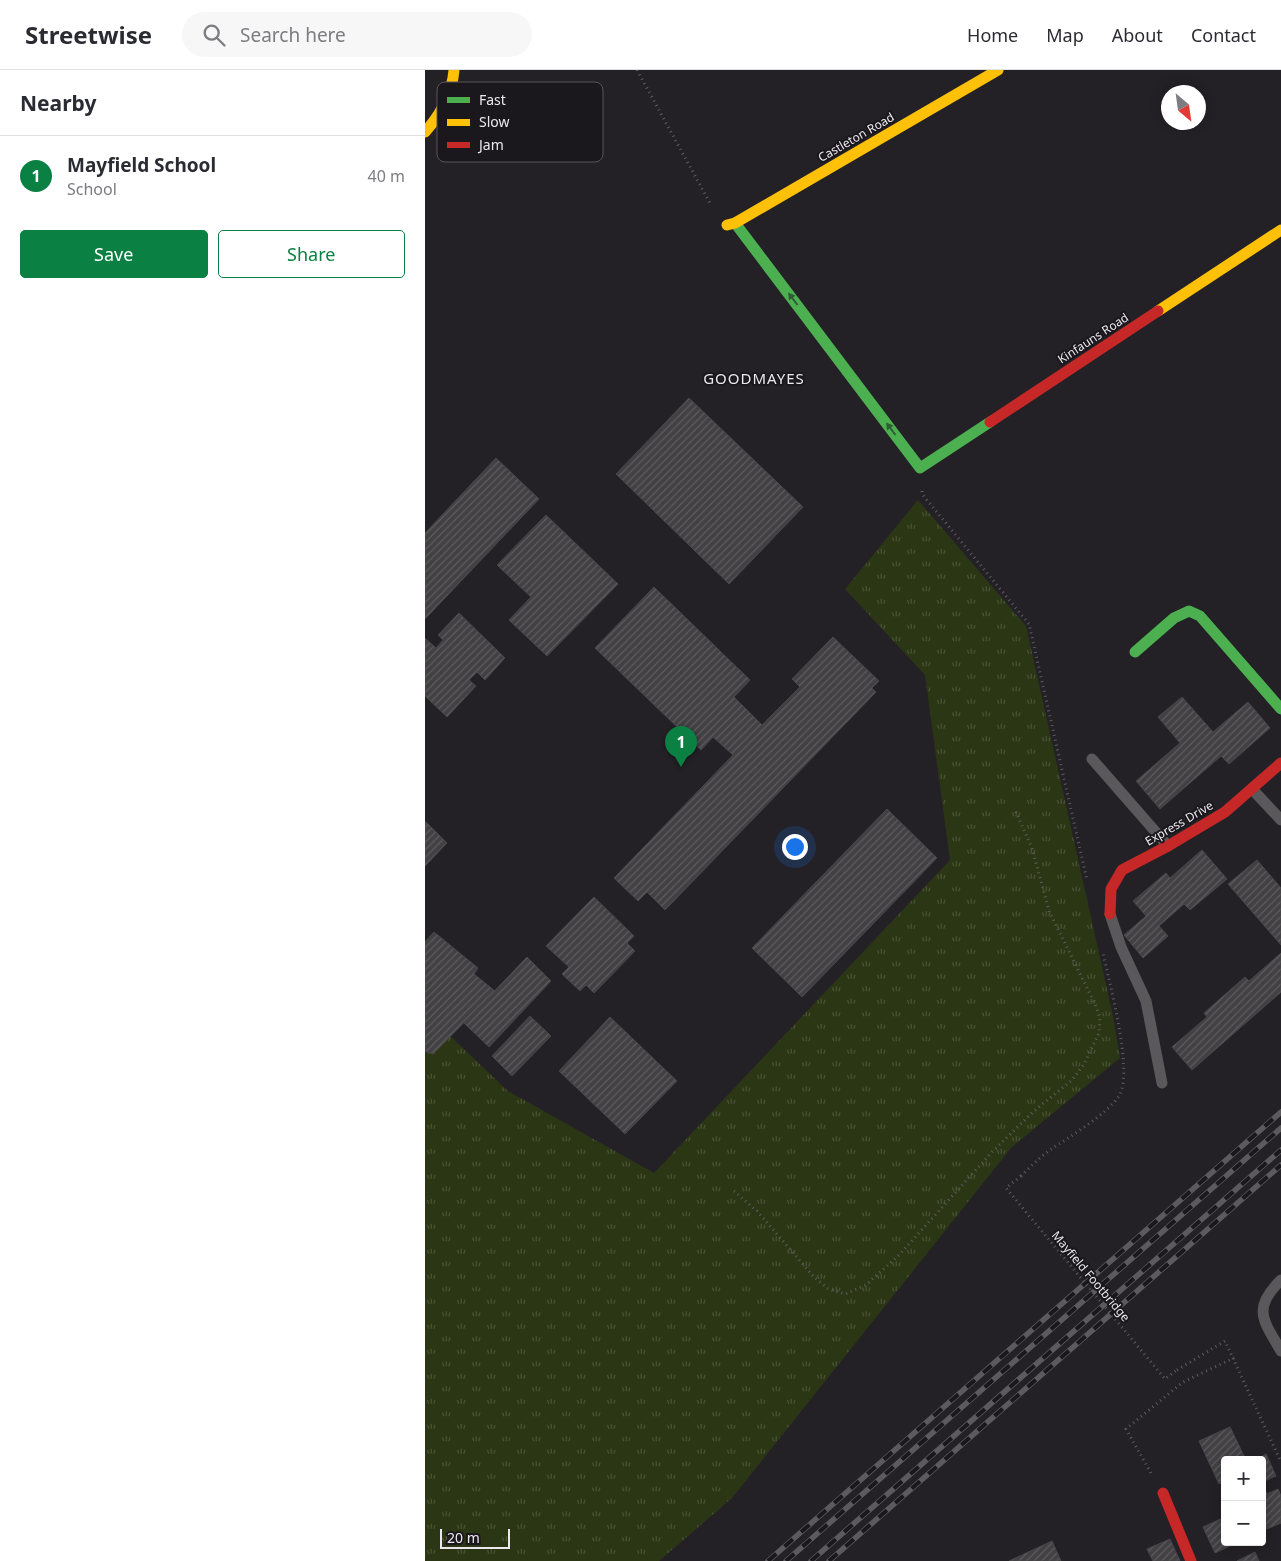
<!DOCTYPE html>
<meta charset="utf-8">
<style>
body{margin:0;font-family:"Noto Sans",sans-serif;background:#f7f7f7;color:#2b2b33}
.controls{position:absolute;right:15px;bottom:15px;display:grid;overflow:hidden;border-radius:5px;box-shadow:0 2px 12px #0003}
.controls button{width:45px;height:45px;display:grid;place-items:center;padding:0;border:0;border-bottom:1px solid #e1e1e2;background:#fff;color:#2b2b33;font:25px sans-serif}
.compass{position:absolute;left:736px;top:15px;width:45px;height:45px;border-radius:50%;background:#fff;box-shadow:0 2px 12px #0003;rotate:151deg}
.scale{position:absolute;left:15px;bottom:12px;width:70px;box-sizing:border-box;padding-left:5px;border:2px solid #eae8ed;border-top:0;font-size:14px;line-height:18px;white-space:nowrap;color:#eae8ed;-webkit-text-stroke:4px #1a171d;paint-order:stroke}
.you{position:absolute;left:369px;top:776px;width:18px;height:18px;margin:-12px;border:4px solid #fff;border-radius:50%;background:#1a73e8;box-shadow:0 0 0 8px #1a73e833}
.badge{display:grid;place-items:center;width:32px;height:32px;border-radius:50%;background:#0b8043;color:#fff;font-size:16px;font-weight:700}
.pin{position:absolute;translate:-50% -41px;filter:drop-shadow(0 1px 2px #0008)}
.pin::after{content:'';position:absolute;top:26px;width:18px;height:15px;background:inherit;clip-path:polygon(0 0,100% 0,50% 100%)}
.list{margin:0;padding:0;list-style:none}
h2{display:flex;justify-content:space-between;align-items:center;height:65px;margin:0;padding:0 20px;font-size:21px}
h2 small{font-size:16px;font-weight:400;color:#7c7c81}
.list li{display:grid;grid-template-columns:32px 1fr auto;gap:15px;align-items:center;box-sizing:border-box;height:80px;padding:0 20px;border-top:1px solid #e1e1e2}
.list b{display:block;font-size:19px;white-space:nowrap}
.list p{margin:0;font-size:16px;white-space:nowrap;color:#7c7c81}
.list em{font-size:16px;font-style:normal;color:#7c7c81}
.actions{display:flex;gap:10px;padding:15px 20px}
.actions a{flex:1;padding:11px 0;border:1px solid #0b8043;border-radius:5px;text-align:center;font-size:18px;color:#0b8043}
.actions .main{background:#0b8043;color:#fff}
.icon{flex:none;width:28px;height:28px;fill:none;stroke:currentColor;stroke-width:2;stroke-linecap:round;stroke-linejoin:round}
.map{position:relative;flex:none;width:856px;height:1491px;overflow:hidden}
header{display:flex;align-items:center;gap:30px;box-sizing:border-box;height:70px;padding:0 25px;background:#fff;border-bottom:1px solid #e1e1e2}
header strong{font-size:24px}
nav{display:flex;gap:28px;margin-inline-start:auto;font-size:18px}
.search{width:350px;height:45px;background:#f7f7f7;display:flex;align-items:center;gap:12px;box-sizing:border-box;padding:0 18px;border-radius:28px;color:#7c7c81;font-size:19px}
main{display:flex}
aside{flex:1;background:#fff}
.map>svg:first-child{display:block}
.park{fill:url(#park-tufts)}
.building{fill:url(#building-hatch);stroke:#48464b}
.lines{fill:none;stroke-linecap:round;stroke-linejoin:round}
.path{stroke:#5e5c5d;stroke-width:3;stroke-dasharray:1 4;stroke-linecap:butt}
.lane{stroke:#5a585a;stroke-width:11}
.fast{stroke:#4caf50;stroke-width:11}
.slow{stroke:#ffc107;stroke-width:11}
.jam{stroke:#c62828;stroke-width:11}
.rail-casing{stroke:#5c5a5d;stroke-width:5.5}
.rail{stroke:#1a171d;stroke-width:4;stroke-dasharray:11;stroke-linecap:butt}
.path-bridge{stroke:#5e5c5d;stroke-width:3;stroke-dasharray:1 4;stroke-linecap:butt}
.oneway{fill:#305b34}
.labels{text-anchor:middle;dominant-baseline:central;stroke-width:4;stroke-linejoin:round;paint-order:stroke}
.street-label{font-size:12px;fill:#eae8ed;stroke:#1a171d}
.quarter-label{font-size:15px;letter-spacing:1px;fill:#eae8ed;stroke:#1a171d}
.key{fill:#1a171d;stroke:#58565b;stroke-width:1}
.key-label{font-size:14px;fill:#eae8ed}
</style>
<header>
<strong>Streetwise</strong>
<div class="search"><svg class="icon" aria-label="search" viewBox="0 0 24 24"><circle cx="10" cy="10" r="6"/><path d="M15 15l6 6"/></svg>Search here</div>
<nav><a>Home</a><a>Map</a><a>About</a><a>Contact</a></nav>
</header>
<main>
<aside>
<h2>Nearby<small></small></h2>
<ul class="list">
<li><span class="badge">1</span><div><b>Mayfield School</b><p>School</p></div><em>40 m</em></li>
</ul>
<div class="actions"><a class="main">Save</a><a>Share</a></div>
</aside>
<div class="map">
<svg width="856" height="1491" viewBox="0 0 856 1491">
<defs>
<pattern id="park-tufts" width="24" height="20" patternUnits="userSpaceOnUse" patternTransform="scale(1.25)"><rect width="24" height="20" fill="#2b3614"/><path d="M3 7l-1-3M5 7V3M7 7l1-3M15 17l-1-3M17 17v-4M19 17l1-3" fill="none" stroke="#4a5336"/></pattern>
<pattern id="building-hatch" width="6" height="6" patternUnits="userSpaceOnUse" patternTransform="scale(1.25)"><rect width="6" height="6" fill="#424043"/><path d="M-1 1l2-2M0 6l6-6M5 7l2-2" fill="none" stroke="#5d5c5e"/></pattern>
</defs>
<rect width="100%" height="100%" fill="#232126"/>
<polygon class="park" points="493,430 601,556 688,946 695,988 586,1078 307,1428 234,1491 0,1491 0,942 83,1021 229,1103 525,790 500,605 420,519"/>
<g class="building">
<polygon points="264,328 378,437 304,514 191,404"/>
<polygon points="71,388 114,429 0,549 0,463"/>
<polygon points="121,445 193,514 122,586 84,550 106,527 72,495"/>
<polygon points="229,517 325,610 309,627 337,655 375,617 367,609 408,567 454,611 447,618 451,622 240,840 222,822 213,831 189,808 308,685 288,667 276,680 170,578"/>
<polygon points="34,543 80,588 60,610 52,602 44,610 51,616 22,647 0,626 0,568 11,578 18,570 13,565"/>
<polygon points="757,627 788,662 823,632 845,658 804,694 796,686 735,739 711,711 755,673 733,647"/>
<polygon points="462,739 512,788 377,927 327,878"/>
<polygon points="0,751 22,773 0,796"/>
<polygon points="777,780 802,809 765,840 759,834 734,856 743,866 718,888 699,865 721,846 708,831 741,803 745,808"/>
<polygon points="832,790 856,818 856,875 803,814"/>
<polygon points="169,827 209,866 202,873 210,881 169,923 161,915 155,921 137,904 144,897 121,876"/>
<polygon points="9,862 53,898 49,904 70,921 8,984 0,981 0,872"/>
<polygon points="856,883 856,922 767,1000 747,977 782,947 779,943 820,907 824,911"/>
<polygon points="102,887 126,911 64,977 39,953"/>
<polygon points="105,946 126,966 87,1006 67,986"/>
<polygon points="185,947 252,1011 200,1064 134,1001"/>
<polygon points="805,1357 821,1390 800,1390 800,1411 794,1414 774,1371"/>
<polygon points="841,1384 851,1406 837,1412 837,1390 830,1390"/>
<polygon points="837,1413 842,1424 853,1419 856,1426 856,1453 837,1461"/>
<polygon points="800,1447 800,1472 813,1472 790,1483 778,1457"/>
<polygon points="745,1469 755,1491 728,1491 722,1479"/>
<polygon points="627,1471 636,1491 584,1491"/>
<polygon points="830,1482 834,1491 812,1491"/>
</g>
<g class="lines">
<g class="path">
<polyline points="212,0 286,135"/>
<polyline points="497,421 497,424 604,554 662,810"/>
<path d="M 596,1106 C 605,1097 614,1088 625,1080 C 644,1067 681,1045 694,1026 C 709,1002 684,912 678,883"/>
<polyline points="309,1121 332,1141 389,1207 403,1219 420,1224 441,1215 475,1184 567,1082 609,1041 647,1010 659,994 674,963 675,948 670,934 624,841 607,778 590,740"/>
<polyline points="752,1300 800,1271 856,1392"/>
<polyline points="726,1403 701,1359 758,1312 809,1288"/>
</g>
<g class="lane">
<polyline points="667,689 743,776"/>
<polyline points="827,719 856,750"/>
<polyline points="685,844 696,877 721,931 737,1013"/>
<path d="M 856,1210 C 826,1239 839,1251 856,1281"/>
</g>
<g class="fast">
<polyline points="310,153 495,398 565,352"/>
<polyline points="710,582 749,548 764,541 775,546 856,639"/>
</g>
<g class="slow">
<path d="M 0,62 C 16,44 27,24 29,0"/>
<polyline points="302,155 310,153 573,0"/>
<polyline points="733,241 856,160"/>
</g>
<g class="jam">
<polyline points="565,352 733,241"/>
<polyline points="685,844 686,819 697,800 743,776 800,742 856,693"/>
<polyline points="738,1423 766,1491"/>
</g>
<defs>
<g id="rail">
<polyline points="343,1491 856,1042"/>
<polyline points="361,1491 856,1058"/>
<polyline points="386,1491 856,1080"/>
<polyline points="404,1491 856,1095"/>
</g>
</defs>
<use href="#rail" class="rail-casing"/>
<use href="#rail" class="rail"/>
<polyline class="path-bridge" points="596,1106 581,1118 740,1309 752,1300"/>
</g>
<defs><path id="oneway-solid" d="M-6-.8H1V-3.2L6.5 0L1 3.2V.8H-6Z" transform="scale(1.25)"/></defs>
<g class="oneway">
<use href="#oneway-solid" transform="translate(368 229) rotate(-127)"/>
<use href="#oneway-solid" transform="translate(466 359) rotate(-127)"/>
</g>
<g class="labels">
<g class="street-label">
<text transform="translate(431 67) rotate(-30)">Castleton Road</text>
<text transform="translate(668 268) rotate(-33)">Kinfauns Road</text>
<text transform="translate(754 753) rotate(-30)">Express Drive</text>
<text transform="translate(666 1206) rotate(50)">Mayfield Footbridge</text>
</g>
<g class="quarter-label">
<text x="329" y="308">GOODMAYES</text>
</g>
</g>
<rect x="12" y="12" width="166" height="80" rx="8" class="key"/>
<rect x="22" y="27" width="23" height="6" fill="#4caf50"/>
<rect x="22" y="49" width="23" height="7" fill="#ffc107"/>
<rect x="22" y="72" width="23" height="6" fill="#c62828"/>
<g class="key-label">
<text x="54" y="35">Fast</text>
<text x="54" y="57">Slow</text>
<text x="54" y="80">Jam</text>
</g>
</svg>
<div class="controls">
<button>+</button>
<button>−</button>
</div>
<svg class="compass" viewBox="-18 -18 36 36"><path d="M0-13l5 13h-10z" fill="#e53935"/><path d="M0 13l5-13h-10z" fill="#7c7c81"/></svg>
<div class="scale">20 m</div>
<div class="you"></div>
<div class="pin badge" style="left:256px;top:697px">1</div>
</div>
</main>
